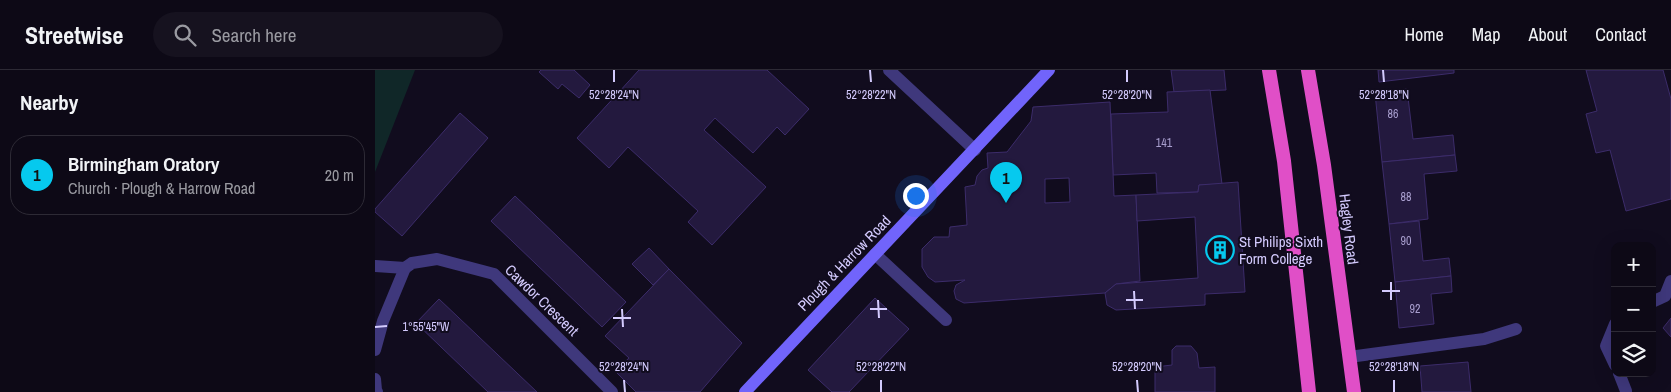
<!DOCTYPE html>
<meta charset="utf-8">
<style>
body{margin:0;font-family:"Archivo Narrow",sans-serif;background:#16121f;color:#f1f3f6}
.controls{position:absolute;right:15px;bottom:15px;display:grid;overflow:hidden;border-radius:10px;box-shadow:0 5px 20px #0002}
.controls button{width:45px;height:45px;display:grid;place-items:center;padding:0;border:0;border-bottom:1px solid #2d2a35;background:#0d0916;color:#f1f3f6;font:25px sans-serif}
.you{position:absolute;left:540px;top:125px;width:18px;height:18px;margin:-12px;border:4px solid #fff;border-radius:50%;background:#1a73e8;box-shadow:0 0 0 8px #1a73e833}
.badge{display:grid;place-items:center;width:32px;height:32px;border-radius:50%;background:#06c9ee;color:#111;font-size:16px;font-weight:700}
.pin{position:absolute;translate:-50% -41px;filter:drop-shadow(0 1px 2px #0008)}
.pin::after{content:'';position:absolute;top:26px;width:18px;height:15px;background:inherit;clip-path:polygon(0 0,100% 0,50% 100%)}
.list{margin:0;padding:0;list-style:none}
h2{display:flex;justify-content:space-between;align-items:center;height:65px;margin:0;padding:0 20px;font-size:21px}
h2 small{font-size:16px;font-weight:400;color:#9a9aa1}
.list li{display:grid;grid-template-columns:32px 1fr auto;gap:15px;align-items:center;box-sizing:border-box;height:80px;margin:0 10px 10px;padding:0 10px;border:1px solid #2d2a35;border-radius:20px}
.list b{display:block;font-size:19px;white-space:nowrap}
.list p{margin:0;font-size:16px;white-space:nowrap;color:#9a9aa1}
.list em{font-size:16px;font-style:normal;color:#9a9aa1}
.icon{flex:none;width:28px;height:28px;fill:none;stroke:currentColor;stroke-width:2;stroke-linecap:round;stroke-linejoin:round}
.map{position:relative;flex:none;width:1296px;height:322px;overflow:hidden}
header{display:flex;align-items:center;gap:30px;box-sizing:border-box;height:70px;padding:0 25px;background:#0d0916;border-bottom:1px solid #2d2a35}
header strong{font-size:24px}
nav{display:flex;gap:28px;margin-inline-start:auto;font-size:18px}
.search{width:350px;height:45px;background:#16121f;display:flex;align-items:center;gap:12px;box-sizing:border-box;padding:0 18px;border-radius:28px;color:#9a9aa1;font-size:19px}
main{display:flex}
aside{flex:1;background:#0d0916}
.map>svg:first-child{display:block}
.green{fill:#102728}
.building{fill:#23193e;stroke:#3c2c6a;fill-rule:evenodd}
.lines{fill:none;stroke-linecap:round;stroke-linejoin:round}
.service{stroke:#3f387c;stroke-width:12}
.minor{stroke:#3f387c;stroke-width:12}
.secondary{stroke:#7164fb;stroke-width:12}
.trunk{stroke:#e04fc7;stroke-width:14}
.ticks{fill:none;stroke:#d4cbfe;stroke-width:2}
.labels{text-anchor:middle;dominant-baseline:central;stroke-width:4;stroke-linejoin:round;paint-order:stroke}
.number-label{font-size:12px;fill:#a89ece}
.street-label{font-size:15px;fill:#d4cbfe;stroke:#110c1e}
.poi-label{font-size:15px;fill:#d4cbfe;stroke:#110c1e;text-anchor:start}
.ticks-label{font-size:12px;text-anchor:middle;fill:#d4cbfe;stroke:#110c1e;stroke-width:4;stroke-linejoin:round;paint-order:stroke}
</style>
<header>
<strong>Streetwise</strong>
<div class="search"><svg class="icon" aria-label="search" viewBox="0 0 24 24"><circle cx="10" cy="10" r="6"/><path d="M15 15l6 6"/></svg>Search here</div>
<nav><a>Home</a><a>Map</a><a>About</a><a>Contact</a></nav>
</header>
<main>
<aside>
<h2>Nearby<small></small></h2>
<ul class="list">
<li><span class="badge">1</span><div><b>Birmingham Oratory</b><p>Church · Plough &amp; Harrow Road</p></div><em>20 m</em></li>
</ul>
</aside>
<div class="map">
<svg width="1296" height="322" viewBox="0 0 1296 322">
<rect width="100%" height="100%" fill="#110c1e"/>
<polygon class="green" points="0,0 40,0 0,102"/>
<g class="building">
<polygon points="166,0 199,0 215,15 204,28 187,14 183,19 164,2"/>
<polygon points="264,0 392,0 434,39 410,65 402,57 378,83 340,48 329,60 391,117 337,175 313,152 323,141 253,77 234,98 202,68"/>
<polygon points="796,0 849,0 851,20 799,22"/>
<polygon points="1003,0 1079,0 1079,3 1004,12"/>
<polygon points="1211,0 1288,0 1296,29 1296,129 1251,141 1235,80 1221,83 1211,44 1222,41"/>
<polygon points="1032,19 1038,69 1078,65 1080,85 1007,92 1000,23"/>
<polygon points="835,20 847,114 824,115 823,122 782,123 781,103 738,105 736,44 793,42 792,22"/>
<path d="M 735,32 L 739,126 L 761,125 L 765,211 L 741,214 L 730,223 L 589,233 L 581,229 L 579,221 L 581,215 L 590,210 L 560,212 L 553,207 L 547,197 L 547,179 L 559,167 L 574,167 L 575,157 L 592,155 L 590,117 L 600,115 L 602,106 L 607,100 L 613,98 L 612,83 L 632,82 L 656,51 L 658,37 ZM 694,108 L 695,132 L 670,133 L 670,109 Z"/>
<polygon points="85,43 113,68 27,166 0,142 0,139"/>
<polygon points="1080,85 1082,101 1049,104 1053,149 1014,154 1007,92"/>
<polygon points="863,112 870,222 830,224 830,235 741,240 732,235 730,223 741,214 823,208 820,147 762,151 761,125 823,122 824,115"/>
<polygon points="140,126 251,232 227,257 116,151"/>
<polygon points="1044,151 1048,191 1074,188 1076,206 1020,212 1014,154"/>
<polygon points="274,178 294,199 278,215 257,194"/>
<polygon points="294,199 367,273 325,322 261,322 240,301 254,288 230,266"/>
<polygon points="1076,206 1077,222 1056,224 1059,254 1024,258 1020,212"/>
<polygon points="500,228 534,259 474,322 457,322 433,300"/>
<polygon points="64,229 162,322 113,322 41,253"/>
<polygon points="1296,248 1296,267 1288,258"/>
<polygon points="801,276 816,276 822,283 824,298 840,297 840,322 780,322 780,297 797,295 797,280"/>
<polygon points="1093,292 1096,322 1047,322 1045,296"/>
</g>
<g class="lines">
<g class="service">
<polyline points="500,184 571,250"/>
<polyline points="1277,232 1290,226 1296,211"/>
<polyline points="1240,254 1231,276 1240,295"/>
<polyline points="974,287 1109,269 1141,259"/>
<polyline points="1244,303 1251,321"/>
<polyline points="0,309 1,320 2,322"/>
</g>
<g class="minor">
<polyline points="514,0 600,80"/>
<polyline points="0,196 30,198 37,193 62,189 119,204 237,322"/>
<polyline points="0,280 8,251 30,198"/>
</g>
<polyline class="secondary" points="370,322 674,0"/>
<g class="trunk">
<polyline points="894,0 909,91 934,322"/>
<polyline points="933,0 949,95 979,322"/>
</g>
</g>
<path class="ticks" d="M 239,0 L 239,12M 495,0 L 496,12M 752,0 L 752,12M 1008,0 L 1009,12M 1016,212 L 1016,230M 759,221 L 760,239M 1007,221 L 1025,221M 503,230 L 504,248M 751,230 L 768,230M 247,239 L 248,257M 495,239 L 512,239M 238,248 L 256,248M 0,257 L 12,256M 249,310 L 250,322M 506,310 L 506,322M 762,310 L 763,322M 1019,310 L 1019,322"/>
<defs>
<symbol id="building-ring" viewBox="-11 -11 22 22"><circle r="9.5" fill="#110c1e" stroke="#06c9ee" stroke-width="1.5"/><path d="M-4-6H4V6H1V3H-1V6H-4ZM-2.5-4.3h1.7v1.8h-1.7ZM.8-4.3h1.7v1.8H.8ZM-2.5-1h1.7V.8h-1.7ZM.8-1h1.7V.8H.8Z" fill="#06c9ee"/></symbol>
</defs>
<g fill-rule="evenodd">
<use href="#building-ring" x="829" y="164" width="32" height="32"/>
</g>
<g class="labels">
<g class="number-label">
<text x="1018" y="44">86</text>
<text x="789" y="73">141</text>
<text x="1031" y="127">88</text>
<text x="1031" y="171">90</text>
<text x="1040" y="239">92</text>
</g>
<g class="street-label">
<text transform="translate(974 159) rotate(83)">Hagley Road</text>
<text transform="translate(469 193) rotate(-46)">Plough &amp; Harrow Road</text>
<text transform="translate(167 230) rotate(44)">Cawdor Crescent</text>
</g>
<g class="poi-label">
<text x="864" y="171">St Philips Sixth<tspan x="864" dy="17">Form College</tspan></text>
</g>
</g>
<g class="ticks-label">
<text x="239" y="29">52°28'24"N</text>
<text x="496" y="29">52°28'22"N</text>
<text x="752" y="29">52°28'20"N</text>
<text x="1009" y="29">52°28'18"N</text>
<text x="51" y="261">1°55'45"W</text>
<text x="249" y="301">52°28'24"N</text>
<text x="506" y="301">52°28'22"N</text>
<text x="762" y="301">52°28'20"N</text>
<text x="1019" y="301">52°28'18"N</text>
</g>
</svg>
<div class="controls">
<button>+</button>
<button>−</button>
<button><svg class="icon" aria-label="layers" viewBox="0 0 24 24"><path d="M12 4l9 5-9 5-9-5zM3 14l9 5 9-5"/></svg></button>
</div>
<div class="you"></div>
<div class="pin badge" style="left:631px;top:133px">1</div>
</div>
</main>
